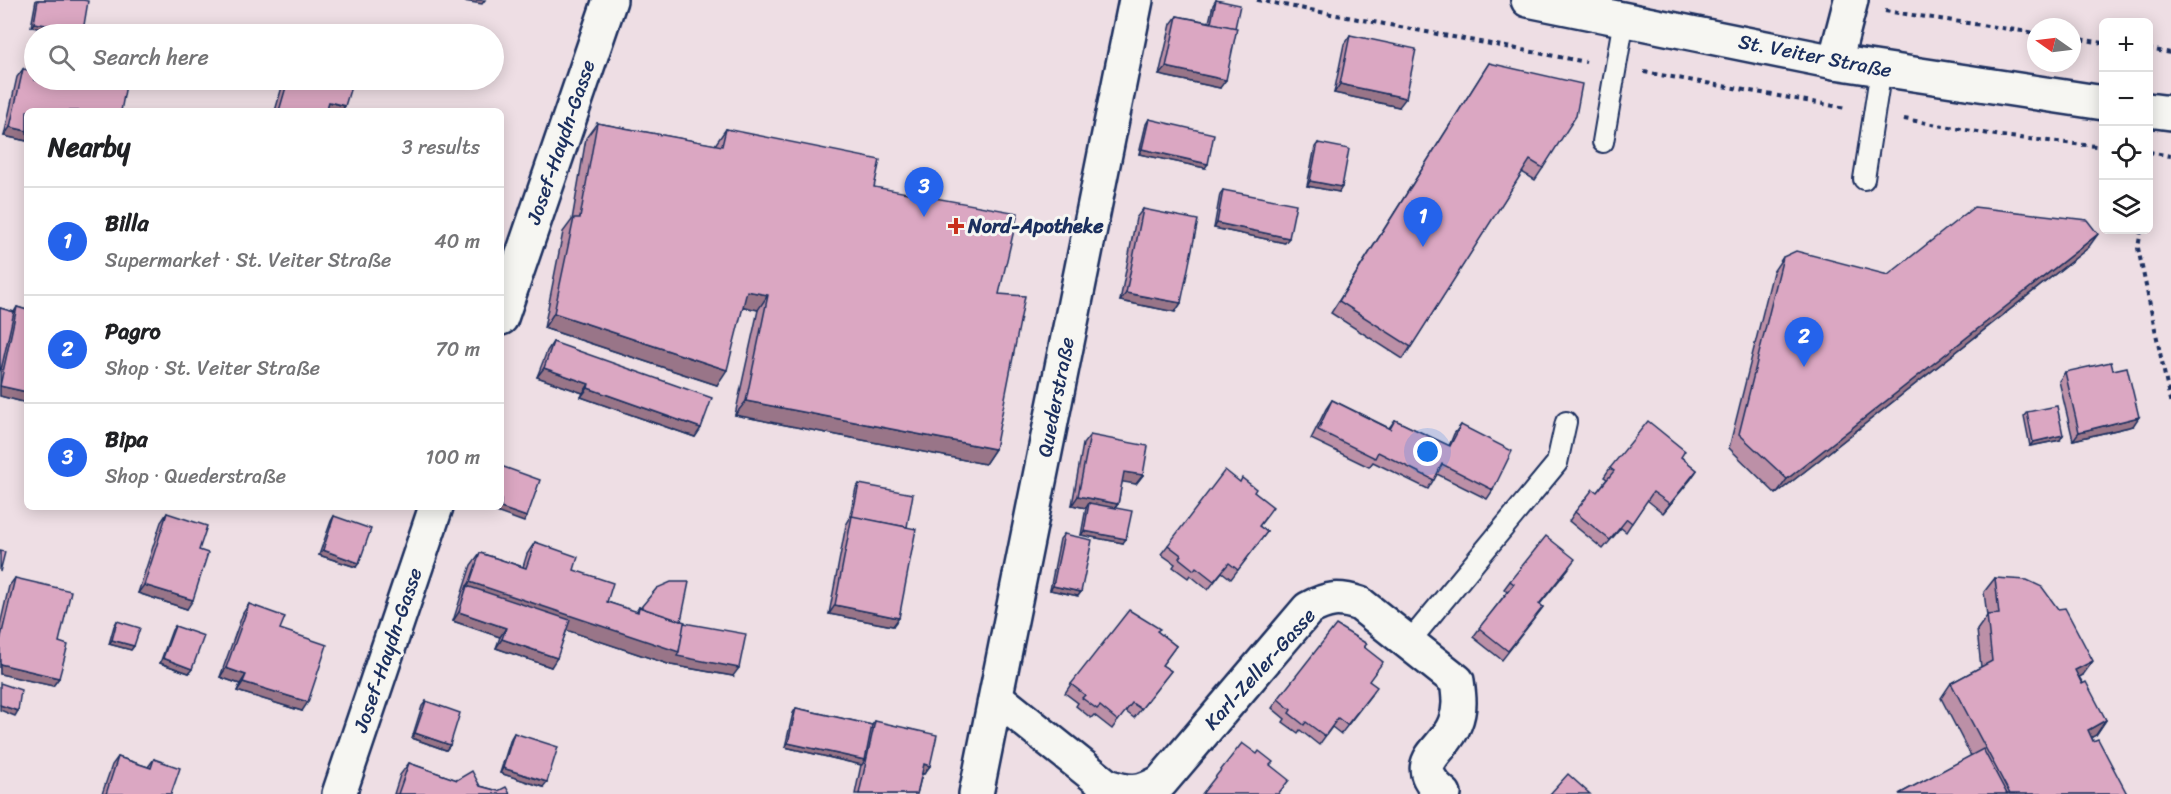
<!DOCTYPE html>
<meta charset="utf-8">
<style>
body{margin:0;font-family:Sriracha,sans-serif;background:#f6f6f6;color:#202124}
.controls{position:absolute;right:18px;top:18px;display:grid;overflow:hidden;border-radius:9px;box-shadow:0 3px 15px #0003}
.controls button{width:54px;height:54px;display:grid;place-items:center;padding:0;border:0;border-bottom:2px solid #e0e0e0;background:#fff;color:#202124;font:30px sans-serif}
.compass{position:absolute;left:2027px;top:18px;width:54px;height:54px;border-radius:50%;background:#fff;box-shadow:0 3px 15px #0003;rotate:284deg}
.you{position:absolute;left:1428px;top:452px;width:21px;height:21px;margin:-15px;border:4px solid #fff;border-radius:50%;background:#1a73e8;box-shadow:0 0 0 9px #1a73e833}
.badge{display:grid;place-items:center;width:39px;height:39px;border-radius:50%;background:#2563eb;color:#fff;font-size:20px;font-weight:700}
.pin{position:absolute;translate:-50% -50px;filter:drop-shadow(0 2px 3px #0008)}
.pin::after{content:'';position:absolute;top:32px;width:21px;height:18px;background:inherit;clip-path:polygon(0 0,100% 0,50% 100%)}
.list{margin:0;padding:0;list-style:none}
h2{display:flex;justify-content:space-between;align-items:center;height:78px;margin:0;padding:0 24px;font-size:26px}
h2 small{font-size:20px;font-weight:400;color:#757577}
.list li{display:grid;grid-template-columns:39px 1fr auto;gap:18px;align-items:center;box-sizing:border-box;height:108px;padding:0 24px;border-top:2px solid #e0e0e0}
.list b{display:block;font-size:22px;white-space:nowrap}
.list p{margin:0;font-size:20px;white-space:nowrap;color:#757577}
.list em{font-size:20px;font-style:normal;color:#757577}
.icon{flex:none;width:33px;height:33px;fill:none;stroke:currentColor;stroke-width:2;stroke-linecap:round;stroke-linejoin:round}
.map{position:relative;flex:none;width:2171px;height:794px;overflow:hidden}
.search{position:absolute;background:#fff;box-shadow:0 3px 15px #0003;left:24px;top:24px;width:480px;height:66px;display:flex;align-items:center;gap:15px;box-sizing:border-box;padding:0 21px;border-radius:33px;color:#757577;font-size:22px}
.panel{position:absolute;background:#fff;box-shadow:0 3px 15px #0003;left:24px;top:108px;width:480px;height:402px;border-radius:9px}
.map>svg:first-child{display:block}
.lines{fill:none;stroke-linecap:round;stroke-linejoin:round}
.lane-casing{stroke:#1b2f5e;stroke-width:24}
.street-casing{stroke:#1b2f5e;stroke-width:38}
.secondary-casing{stroke:#1b2f5e;stroke-width:38}
.path{stroke:#1b2f5e;stroke-width:4;stroke-dasharray:4.5 4.5;stroke-linecap:butt}
.lane{stroke:#f6f6f2;stroke-width:20}
.street{stroke:#f6f6f2;stroke-width:33}
.secondary{stroke:#f6f6f2;stroke-width:33}
.wall{fill:#bc90a7;stroke:#1b2f5e;stroke-width:1.5}
.shaded-wall{fill:#997588;stroke:#1b2f5e;stroke-width:1.5}
.building{fill:#dba7c2;stroke:#1b2f5e;stroke-width:1.5}
.poi-dot{fill:#c8321e;stroke:#f6f6f2;stroke-width:2}
.labels{text-anchor:middle;dominant-baseline:central;stroke-width:6;stroke-linejoin:round;paint-order:stroke}
.street-label{font-size:20px;fill:#1b2f5e;stroke:#f6f6f2}
.poi-label{font-size:20px;font-weight:bold;fill:#1b2f5e;stroke:#f6f6f2;text-anchor:start}
</style>
<div class="map">
<svg width="2171" height="794" viewBox="0 0 2171 794">
<rect width="100%" height="100%" fill="#eedee4"/>
<filter id="ink" filterUnits="userSpaceOnUse"><feTurbulence type="fractalNoise" baseFrequency=".0167" numOctaves="2"/><feDisplacementMap in="SourceGraphic" scale="12" xChannelSelector="R" yChannelSelector="G"/><feConvolveMatrix kernelMatrix="1 2 1 2 8 2 1 2 1" color-interpolation-filters="sRGB"/></filter>
<g filter="url(#ink)">
<g class="lines">
<defs>
<g id="lane">
<polyline points="1603,142 1624,19"/>
<polyline points="1864,179 1881,69"/>
<polyline points="1409,642 1557,463 1566,422"/>
</g>
<g id="street">
<polyline points="1835,62 1851,0"/>
<polyline points="501,318 610,0"/>
<path d="M 997,698 L 1107,786 C 1131,794 1139,794 1161,782 L 1308,609 C 1328,598 1339,597 1360,604 L 1457,681 C 1459,696 1461,708 1455,723 C 1445,752 1405,762 1444,794"/>
<polyline points="339,794 436,507"/>
<polyline points="976,794 1136,0"/>
</g>
<g id="secondary">
<polyline points="1528,0 1835,62 2104,103"/>
<polyline points="2148,110 2171,113"/>
</g>
</defs>
<use href="#lane" class="lane-casing"/>
<use href="#street" class="street-casing"/>
<use href="#secondary" class="secondary-casing"/>
<g class="path">
<polyline points="1257,0 1586,62"/>
<polyline points="1885,11 2036,33"/>
<polyline points="2072,38 2104,43"/>
<polyline points="2148,49 2171,53"/>
<polyline points="1644,72 1846,108"/>
<polyline points="1904,119 2001,136 2104,147"/>
<polyline points="2149,152 2171,156"/>
<polyline points="2148,163 2150,147"/>
<polyline points="2141,230 2138,248 2171,405"/>
</g>
<use href="#lane" class="lane"/>
<use href="#street" class="street"/>
<use href="#secondary" class="secondary"/>
</g>
<g class="wall">
<polygon points="36,0 83,0 31,27"/>
<polygon points="1216,0 1220,88 1159,75 1171,24 1177,16 1209,22 1213,5"/>
<polygon points="1350,35 1399,107 1334,93 1344,44"/>
<polygon points="1489,63 1543,168 1535,180 1522,172 1403,359 1331,313"/>
<polygon points="23,69 27,111 27,141 4,136 17,77"/>
<polygon points="284,80 353,80 342,111 275,111"/>
<polygon points="1149,119 1205,168 1139,154 1146,124"/>
<polygon points="597,123 715,145 726,129 874,187 999,294 995,449 985,464 735,415 758,310 743,307 717,385 544,328 563,232 572,220 586,138"/>
<polygon points="1318,143 1339,192 1307,186 1315,147"/>
<polygon points="1223,190 1285,243 1214,228 1220,194"/>
<polygon points="1143,209 1181,303 1175,312 1120,301 1136,218"/>
<polygon points="2088,248 1776,494 1729,448 1773,272 1783,257 1888,275"/>
<polygon points="17,307 27,310 27,403 0,396 0,308 14,312"/>
<polygon points="553,342 701,428 695,437 581,397 583,393 537,377 547,351"/>
<polygon points="2065,372 2133,426 2073,440 2059,381"/>
<polygon points="1332,400 1389,428 1395,420 1449,446 1454,434 1461,425 1493,490 1487,499 1437,474 1428,489 1373,462 1369,467 1311,439 1326,409"/>
<polygon points="2027,412 2060,440 2030,446 2024,416"/>
<polygon points="1090,435 1143,475 1136,484 1122,481 1118,504 1115,508 1123,543 1081,535 1086,508 1072,505 1083,444"/>
<polygon points="1681,457 1697,470 1663,513 1647,500 1626,532 1621,528 1603,549 1569,521 1575,512 1597,492 1607,479 1604,477 1610,468"/>
<polygon points="859,484 907,527 893,626 829,614 846,525 849,520 856,488"/>
<polygon points="1254,492 1267,516 1259,526 1267,532 1231,579 1222,572 1208,590 1190,575 1188,578 1173,567 1175,564 1161,554 1168,545"/>
<polygon points="167,513 199,550 187,609 138,593 161,522"/>
<polygon points="334,516 356,567 319,555 331,521"/>
<polygon points="1064,534 1081,592 1078,596 1050,590 1060,539"/>
<polygon points="535,542 574,570 607,602 636,612 639,607 641,608 657,588 681,621 733,676 671,665 567,630 551,667 496,648 500,637 453,621 471,565 480,553 523,567 527,554"/>
<polygon points="1569,568 1540,604 1543,607 1537,615 1502,660 1473,637 1507,592 1504,589 1510,581"/>
<polygon points="15,578 59,642 59,678 53,686 0,674 0,625 9,586"/>
<polygon points="1995,578 2083,675 2079,677 2106,720 2096,735 2091,737 2127,794 1899,794 1971,756 1941,698 1951,683 1981,667 1977,630 1987,616 1984,592"/>
<polygon points="249,604 302,711 237,691 240,684 220,677 243,613"/>
<polygon points="117,621 134,646 131,650 109,644 114,626"/>
<polygon points="175,626 189,673 160,663 172,630"/>
<polygon points="1158,632 1176,646 1162,665 1171,671 1134,718 1125,711 1112,729 1094,715 1091,718 1076,706 1078,703 1065,693 1071,684"/>
<polygon points="1365,647 1371,695 1341,734 1332,727 1319,745 1300,730 1298,733 1283,722 1285,719 1272,708 1278,699"/>
<polygon points="426,701 450,745 446,750 412,738 422,706"/>
<polygon points="796,708 872,725 875,721 930,766 924,774 922,774 917,794 855,794 861,765 785,747 793,713"/>
<polygon points="514,733 543,787 500,773 511,738"/>
<polygon points="118,757 148,767 154,759 171,794 102,794 112,765"/>
<polygon points="409,763 457,780 510,794 394,794 400,775"/>
</g>
<g class="shaded-wall">
<polygon points="457,0 485,0 482,4"/>
<polygon points="34,23 83,31 80,34 73,34 31,27"/>
<polygon points="1166,67 1226,80 1220,88 1159,75"/>
<polygon points="1340,84 1406,98 1399,107 1334,93"/>
<polygon points="329,102 345,106 342,111 325,111"/>
<polygon points="10,127 27,131 27,141 4,136"/>
<polygon points="1142,149 1208,164 1205,168 1139,154"/>
<polygon points="1310,181 1342,187 1339,192 1307,186"/>
<polygon points="1217,223 1289,238 1285,243 1214,228"/>
<polygon points="2098,234 2088,248 1776,494 1787,479"/>
<polygon points="747,291 768,295 758,310 736,305"/>
<polygon points="1126,293 1181,303 1175,312 1120,301"/>
<polygon points="554,313 727,370 717,385 544,328"/>
<polygon points="544,368 589,384 583,393 537,377"/>
<polygon points="0,386 27,392 27,403 0,396"/>
<polygon points="588,388 701,428 695,437 581,397"/>
<polygon points="746,401 995,449 985,464 735,415"/>
<polygon points="2139,417 2133,426 2073,440 2079,432"/>
<polygon points="2063,435 2060,440 2030,446 2033,442"/>
<polygon points="1697,470 1691,479 1663,513 1670,504"/>
<polygon points="1124,472 1143,475 1136,484 1117,481"/>
<polygon points="1078,496 1118,504 1111,512 1089,503 1086,508 1072,505"/>
<polygon points="482,507 498,507 527,517 524,522"/>
<polygon points="1084,531 1126,539 1123,543 1081,535"/>
<polygon points="323,550 359,563 356,567 319,555"/>
<polygon points="470,582 739,668 733,676 671,665 464,596 467,586"/>
<polygon points="144,585 193,600 187,609 138,593"/>
<polygon points="1053,586 1081,592 1078,596 1050,590"/>
<polygon points="835,605 899,618 893,626 829,614"/>
<polygon points="459,612 506,628 500,637 453,621"/>
<polygon points="502,639 557,658 551,667 496,648"/>
<polygon points="112,640 134,646 131,650 109,644"/>
<polygon points="163,658 192,669 189,673 160,663"/>
<polygon points="2093,661 2083,675 2065,685 2075,670"/>
<polygon points="0,664 59,678 53,686 0,674"/>
<polygon points="226,668 246,675 240,684 220,677"/>
<polygon points="243,682 308,702 302,711 237,691"/>
<polygon points="0,705 18,711 15,716 0,710"/>
<polygon points="2106,720 2096,735 2078,745 2088,730"/>
<polygon points="415,733 450,745 446,750 412,738"/>
<polygon points="788,743 865,760 862,765 785,747"/>
<polygon points="924,764 930,766 924,774 918,773"/>
<polygon points="503,768 547,782 543,787 500,773"/>
</g>
<g class="building">
<polygon points="38,0 83,0 88,1 83,31 34,23"/>
<polygon points="1216,0 1240,5 1235,28 1211,23"/>
<polygon points="1177,16 1237,28 1226,80 1166,67"/>
<polygon points="1350,35 1416,49 1406,98 1340,84"/>
<polygon points="1489,63 1582,84 1576,116 1543,168 1530,160 1411,347 1339,301"/>
<polygon points="23,69 34,71 34,80 127,80 121,111 27,111 27,131 10,127"/>
<polygon points="288,80 353,80 345,106 329,102 326,111 279,111"/>
<polygon points="1149,119 1214,134 1208,164 1142,149"/>
<polygon points="597,123 722,146 726,129 880,160 874,187 1018,213 999,294 1025,296 995,449 746,401 768,295 747,291 727,370 554,313 574,218 580,218"/>
<polygon points="1318,143 1349,149 1342,187 1310,181"/>
<polygon points="1223,190 1296,204 1289,238 1217,223"/>
<polygon points="1974,207 2087,220 2098,234 1787,479 1739,434 1783,257 1796,251 1888,275"/>
<polygon points="1143,209 1198,220 1181,303 1126,293"/>
<polygon points="17,307 27,310 27,392 0,386"/>
<polygon points="0,308 14,312 1,370 0,370"/>
<polygon points="553,342 712,398 701,428 588,388 589,384 544,368"/>
<polygon points="2111,362 2113,370 2127,367 2139,417 2079,432 2065,372"/>
<polygon points="1332,400 1390,429 1395,420 1450,446 1461,425 1512,451 1493,490 1442,464 1434,480 1378,452 1375,458 1318,430"/>
<polygon points="2057,406 2063,435 2033,442 2027,412"/>
<polygon points="1648,421 1685,451 1681,457 1697,470 1670,504 1653,492 1632,523 1627,519 1610,540 1575,512 1593,489 1597,492 1614,471 1610,468"/>
<polygon points="1090,435 1148,446 1143,475 1124,472 1118,504 1078,496"/>
<polygon points="501,466 540,480 527,517 498,507 501,507"/>
<polygon points="1225,470 1240,482 1242,478 1256,489 1254,492 1273,507 1259,526 1267,532 1238,570 1229,563 1214,581 1196,567 1194,570 1179,558 1181,555 1168,545"/>
<polygon points="859,484 913,494 907,527 852,517"/>
<polygon points="1089,503 1132,511 1126,539 1084,531"/>
<polygon points="167,513 207,526 199,550 208,553 193,600 144,585"/>
<polygon points="334,516 371,529 359,563 323,550"/>
<polygon points="852,516 916,529 899,618 835,605"/>
<polygon points="1064,534 1092,540 1081,592 1053,586"/>
<polygon points="1546,536 1575,559 1539,604 1543,607 1508,651 1479,628 1514,584 1510,581"/>
<polygon points="535,542 578,557 574,570 613,583 607,602 638,612 639,607 685,622 679,652 470,582 480,553 526,568"/>
<polygon points="0,551 5,552 0,572"/>
<polygon points="15,578 71,591 59,642 68,645 59,678 0,664 0,641"/>
<polygon points="1995,578 2027,580 2042,587 2058,609 2065,608 2093,661 2075,670 2082,684 2086,682 2106,720 2088,730 2093,741 2098,739 2127,794 2010,794 1951,683 1992,661 1987,615 1999,614"/>
<polygon points="671,582 689,582 681,621 642,608 642,606 657,588"/>
<polygon points="467,586 570,620 557,658 502,639 506,628 459,612"/>
<polygon points="249,604 285,617 280,629 327,645 308,702 243,682 246,675 226,668"/>
<polygon points="1129,610 1160,629 1157,631 1176,646 1162,665 1171,671 1141,709 1132,703 1118,721 1100,706 1097,709 1082,698 1085,695 1071,684"/>
<polygon points="117,621 140,628 134,646 112,640"/>
<polygon points="684,623 746,634 739,668 677,656 679,652"/>
<polygon points="1336,625 1367,644 1364,647 1383,662 1369,681 1377,687 1347,725 1338,718 1325,736 1306,722 1304,725 1289,713 1291,710 1278,699"/>
<polygon points="175,626 204,636 192,669 163,658"/>
<polygon points="0,683 21,690 18,711 0,705"/>
<polygon points="426,701 460,713 450,745 415,733"/>
<polygon points="796,708 872,725 865,760 788,743"/>
<polygon points="875,721 937,735 930,766 924,764 917,794 859,794"/>
<polygon points="514,733 558,747 547,782 503,768"/>
<polygon points="1242,743 1257,754 1259,751 1273,762 1270,765 1289,780 1278,794 1202,794"/>
<polygon points="1983,749 2007,794 1899,794"/>
<polygon points="118,757 151,768 154,759 180,768 171,794 106,794"/>
<polygon points="409,763 457,780 472,771 480,786 498,791 506,787 510,794 398,794"/>
<polygon points="1568,774 1590,794 1550,794"/>
</g>
</g>
<path class="poi-dot" d="M953 217h6v6h6v6h-6v6h-6v-6h-6v-6h6z"/>
<g class="labels">
<g class="street-label">
<text transform="translate(1815 56) rotate(11)">St. Veiter Straße</text>
<text transform="translate(561 142) rotate(-71)">Josef-Haydn-Gasse</text>
<text transform="translate(1056 397) rotate(-79)">Quederstraße</text>
<text transform="translate(388 650) rotate(-71)">Josef-Haydn-Gasse</text>
<text transform="translate(1260 669) rotate(-48)">Karl-Zeller-Gasse</text>
</g>
<g class="poi-label">
<text x="968" y="226">Nord-Apotheke</text>
</g>
</g>
</svg>
<div class="controls">
<button>+</button>
<button>−</button>
<button><svg class="icon" aria-label="locate" viewBox="0 0 24 24"><circle cx="12" cy="12" r="6"/><path d="M12 2v4M12 18v4M2 12h4M18 12h4"/></svg></button>
<button><svg class="icon" aria-label="layers" viewBox="0 0 24 24"><path d="M12 4l9 5-9 5-9-5zM3 14l9 5 9-5"/></svg></button>
</div>
<svg class="compass" viewBox="-18 -18 36 36"><path d="M0-13l5 13h-10z" fill="#e53935"/><path d="M0 13l5-13h-10z" fill="#757577"/></svg>
<div class="you"></div>
<div class="pin badge" style="left:1423px;top:247px">1</div>
<div class="pin badge" style="left:1804px;top:367px">2</div>
<div class="pin badge" style="left:924px;top:217px">3</div>
<div class="search"><svg class="icon" aria-label="search" viewBox="0 0 24 24"><circle cx="10" cy="10" r="6"/><path d="M15 15l6 6"/></svg>Search here</div>
<section class="panel">
<h2>Nearby<small>3 results</small></h2>
<ul class="list">
<li><span class="badge">1</span><div><b>Billa</b><p>Supermarket · St. Veiter Straße</p></div><em>40 m</em></li>
<li><span class="badge">2</span><div><b>Pagro</b><p>Shop · St. Veiter Straße</p></div><em>70 m</em></li>
<li><span class="badge">3</span><div><b>Bipa</b><p>Shop · Quederstraße</p></div><em>100 m</em></li>
</ul>
</section>
</div>
